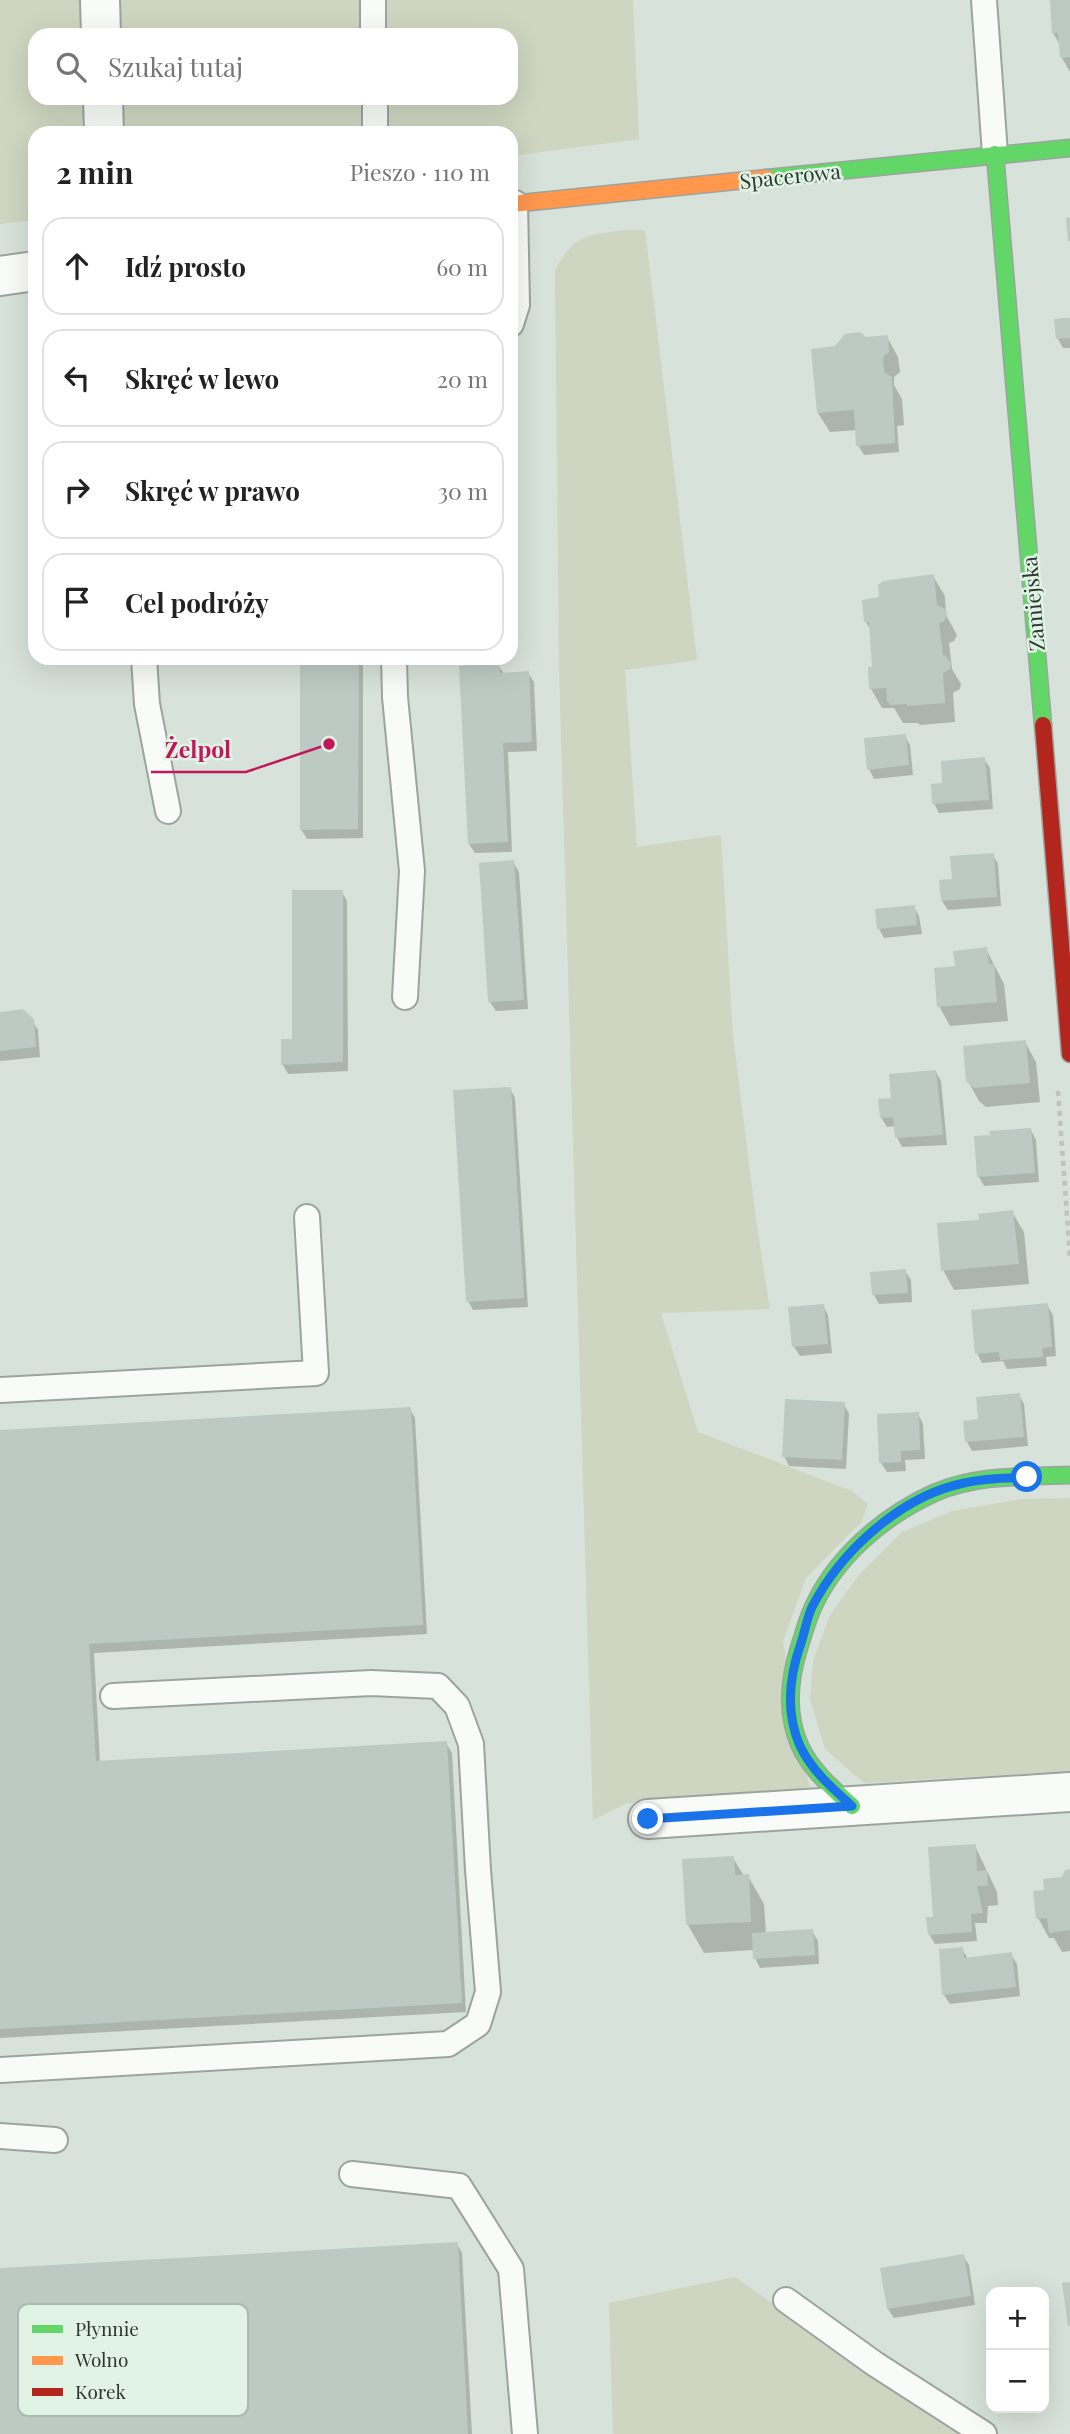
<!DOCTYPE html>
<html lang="pl">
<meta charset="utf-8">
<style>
body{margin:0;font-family:"Playfair Display",serif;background:#f6f6f6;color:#222}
.controls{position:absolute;right:21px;bottom:21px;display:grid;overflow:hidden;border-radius:14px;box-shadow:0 7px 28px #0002}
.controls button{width:63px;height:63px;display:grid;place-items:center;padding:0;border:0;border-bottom:2px solid #e0e0e0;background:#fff;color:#222;font:35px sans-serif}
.stop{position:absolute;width:21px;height:21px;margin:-16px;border:5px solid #1a73e8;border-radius:50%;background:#fff}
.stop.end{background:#1a73e8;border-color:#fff;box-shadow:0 2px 7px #0008}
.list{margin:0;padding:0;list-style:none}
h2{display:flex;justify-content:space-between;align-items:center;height:91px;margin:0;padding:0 28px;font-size:30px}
h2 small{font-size:23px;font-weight:400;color:#767676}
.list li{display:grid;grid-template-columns:46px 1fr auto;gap:21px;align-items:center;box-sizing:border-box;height:98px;margin:0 14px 14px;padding:0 14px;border:2px solid #e0e0e0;border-radius:21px}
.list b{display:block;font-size:26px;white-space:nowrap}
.list em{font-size:23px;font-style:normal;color:#767676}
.icon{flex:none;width:38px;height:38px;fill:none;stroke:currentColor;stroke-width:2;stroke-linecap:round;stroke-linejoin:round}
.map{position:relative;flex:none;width:1070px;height:2434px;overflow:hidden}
.search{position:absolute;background:#fff;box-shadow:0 7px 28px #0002;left:28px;top:28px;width:490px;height:77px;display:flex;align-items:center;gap:18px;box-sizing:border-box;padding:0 24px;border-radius:21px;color:#767676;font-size:26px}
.panel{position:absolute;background:#fff;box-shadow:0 7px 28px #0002;left:28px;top:126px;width:490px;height:539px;border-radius:21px}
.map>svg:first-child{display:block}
.green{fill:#ced5c0;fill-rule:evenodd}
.shadow{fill:#0003}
.building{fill:#bdcac4}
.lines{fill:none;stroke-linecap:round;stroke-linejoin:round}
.lane-casing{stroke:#9ca49f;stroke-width:28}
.street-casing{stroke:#9ca49f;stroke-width:42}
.fast-casing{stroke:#9ca49f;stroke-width:19}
.slow-casing{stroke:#9ca49f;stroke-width:19}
.jam-casing{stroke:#9ca49f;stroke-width:19}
.path{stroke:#bec2c0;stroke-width:4.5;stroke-dasharray:5 5;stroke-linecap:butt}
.lane{stroke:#f9fbf9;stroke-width:24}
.street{stroke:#f9fbf9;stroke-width:38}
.fast{stroke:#63d668;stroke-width:16}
.slow{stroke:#ff974d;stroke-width:16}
.jam{stroke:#b3261e;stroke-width:16}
.route{stroke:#1a73e8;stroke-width:9}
.labels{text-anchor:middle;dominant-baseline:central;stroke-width:5;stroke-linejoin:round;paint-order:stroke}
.street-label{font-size:21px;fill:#2e3631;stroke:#e0f3e5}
.key{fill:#e0f3e5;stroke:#abbaaf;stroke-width:2}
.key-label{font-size:19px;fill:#2e3631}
.leader{fill:none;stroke:#c2185b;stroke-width:2.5}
.callout-dot{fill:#c2185b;stroke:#e0f3e5;stroke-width:2.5}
.callout-label{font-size:23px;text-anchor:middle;font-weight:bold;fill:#c2185b;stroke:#e0f3e5;stroke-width:5;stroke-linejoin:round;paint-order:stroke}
</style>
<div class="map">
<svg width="1070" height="2434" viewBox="0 0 1070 2434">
<rect width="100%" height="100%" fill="#d7e2da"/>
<g class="green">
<path d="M 0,0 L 633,0 L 639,139 L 511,156 L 511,133 L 35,133 L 35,220 L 0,224 ZM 35,35 L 511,35 L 511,98 L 35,98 Z"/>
<path d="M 625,230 L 645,230 L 697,660 L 625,670 L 637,847 L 721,835 L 733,1036 L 756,1220 L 770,1309 L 661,1313 L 698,1432 L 852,1491 L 868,1504 L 861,1522 L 806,1578 L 783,1641 L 810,1791 L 627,1803 L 593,1820 L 559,667 L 555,270 C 575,234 587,235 625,230 Z"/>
<polygon points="1070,1498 1070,1771 864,1783 825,1749 810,1699 813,1661 830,1615 859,1575 902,1532 952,1511 1022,1499"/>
<polygon points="735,2277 958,2434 613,2434 609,2303"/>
</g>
<g class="shadow">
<polygon points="1058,0 1070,0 1070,72 1062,58 1061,46 1053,33"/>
<polygon points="1070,320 1070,348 1063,348 1058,339"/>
<polygon points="887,337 898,357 900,372 894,377 894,385 902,399 904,425 897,426 899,452 864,455 858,445 857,430 830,432 818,413 836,348 866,339"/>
<polygon points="933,576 945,596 946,615 957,635 954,641 949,643 952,669 961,684 960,689 953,693 955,722 920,725 918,723 903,723 894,708 882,708 871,689 874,669 871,631 866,622 881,598"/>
<polygon points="302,658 358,658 363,666 363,838 307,839 301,829"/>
<polygon points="498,665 504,674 528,673 534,682 537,751 508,752 512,852 475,853 469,844"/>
<polygon points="905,736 910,745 913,775 874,779 869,769"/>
<polygon points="984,759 990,768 993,809 939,813 934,803 944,785"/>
<polygon points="993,855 998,864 1001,906 948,910 942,901 953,880"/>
<polygon points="513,862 519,872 528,1009 496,1011 490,1002"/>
<polygon points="342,892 347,901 348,1071 288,1074 283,1065 283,1040 294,1040"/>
<polygon points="914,907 919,916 922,934 884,938 879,929"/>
<polygon points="986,949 1004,984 1008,1021 950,1026 939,1006"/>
<polygon points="0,1014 32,1020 38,1030 40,1057 0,1061"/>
<polygon points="1025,1042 1036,1062 1040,1102 986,1107 979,1101 968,1081"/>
<polygon points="936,1072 941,1081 947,1145 902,1147 897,1137 896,1126 887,1127 881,1117 893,1100"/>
<polygon points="510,1088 515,1098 528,1307 473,1310 468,1301"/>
<polygon points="1031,1130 1036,1140 1039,1182 984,1186 979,1177 992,1136"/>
<polygon points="1012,1212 1024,1232 1029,1284 954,1290 943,1270 981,1221"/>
<polygon points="905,1271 911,1280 912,1302 879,1304 874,1295"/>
<polygon points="1047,1305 1053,1315 1056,1356 1046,1357 1047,1366 1007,1369 1003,1361 982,1363 977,1353"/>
<polygon points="823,1306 828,1315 832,1353 800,1356 794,1347 790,1309"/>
<polygon points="1019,1395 1024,1404 1028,1446 972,1451 967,1442 980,1421"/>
<polygon points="844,1404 849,1414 846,1469 789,1466 784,1456"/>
<polygon points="410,1409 415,1418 427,1634 94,1653 100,1762 446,1743 452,1753 466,2012 0,2038 0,1432"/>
<polygon points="918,1414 923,1424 925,1459 905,1460 906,1471 887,1472 881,1463"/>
<polygon points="975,1846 997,1892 998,1905 988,1906 987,1923 975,1923 977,1941 935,1944 929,1934 935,1918"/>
<polygon points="733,1858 744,1876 748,1876 764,1904 766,1934 812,1931 818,1941 819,1964 760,1968 755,1958 754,1950 704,1953 688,1925"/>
<polygon points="1070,1871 1070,1951 1062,1952 1054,1938 1049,1938 1038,1918 1046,1891"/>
<polygon points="962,1949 968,1959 1011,1954 1017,1964 1020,1996 950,2004 944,1995"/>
<polygon points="457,2244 462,2253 472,2434 0,2434 0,2270"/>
<polygon points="963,2256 969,2265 975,2305 894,2318 888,2309 882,2269"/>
</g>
<g class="building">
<polygon points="1050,0 1070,0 1070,57 1060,58 1058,33 1052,34"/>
<polygon points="1070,217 1070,241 1068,241 1066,218"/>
<polygon points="1063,318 1070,318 1070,338 1056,339 1054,319"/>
<polygon points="860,332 866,337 888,335 889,352 883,357 884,372 892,377 895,443 856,446 854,410 817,413 811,349 835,346 845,334"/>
<polygon points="934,574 937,605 945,609 947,614 944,621 939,623 943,655 946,656 951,663 950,669 943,673 945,703 907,706 907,704 891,705 887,701 886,688 869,689 868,667 872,667 869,622 864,622 862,600 879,597 878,585 883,581"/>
<polygon points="300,658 359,658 358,829 300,830"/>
<polygon points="499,663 500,673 529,671 532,742 503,743 508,842 468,844 459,666"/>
<polygon points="906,734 909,765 867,770 864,738"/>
<polygon points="985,757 989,800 932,804 931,784 942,783 941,761"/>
<polygon points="994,853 997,897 941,901 939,880 952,879 950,856"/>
<polygon points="514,860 524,1000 488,1002 479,863"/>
<polygon points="292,890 343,890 343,1062 281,1065 281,1039 292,1039"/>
<polygon points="915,905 917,925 877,929 875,909"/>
<polygon points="987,947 989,964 994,963 997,1002 937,1007 934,968 955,966 953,951"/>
<polygon points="23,1009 34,1019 36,1047 0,1051 0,1012"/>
<polygon points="1026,1040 1030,1083 974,1088 966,1081 963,1046"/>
<polygon points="936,1070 943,1135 895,1138 893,1117 880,1118 878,1099 891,1098 889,1074"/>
<polygon points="511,1087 524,1298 466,1302 453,1090"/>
<polygon points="1031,1128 1035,1173 977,1177 974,1136 990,1135 989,1131"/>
<polygon points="1013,1210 1019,1264 941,1271 937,1223 979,1220 978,1214"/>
<polygon points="906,1269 908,1293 872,1295 870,1272"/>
<polygon points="1048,1303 1052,1347 1042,1348 1043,1357 1000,1360 999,1352 975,1354 971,1310"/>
<polygon points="824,1304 828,1344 792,1347 788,1307"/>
<polygon points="1020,1393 1024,1437 965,1442 963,1421 978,1419 976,1397"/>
<polygon points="785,1399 845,1402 842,1460 782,1457"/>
<polygon points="411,1407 423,1625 89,1644 96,1761 447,1741 462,2003 0,2029 0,1430"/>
<polygon points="919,1412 920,1450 901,1451 901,1462 879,1463 877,1414"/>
<polygon points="976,1844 977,1871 987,1870 988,1886 977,1886 983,1913 971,1914 972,1932 928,1935 926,1917 933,1917 928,1847"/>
<polygon points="734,1856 735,1875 749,1874 751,1922 686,1925 682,1859"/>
<polygon points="1070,1869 1070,1930 1049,1933 1047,1918 1036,1919 1033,1891 1044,1890 1043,1879 1062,1877 1065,1870"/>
<polygon points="813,1929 815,1955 753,1959 752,1933"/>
<polygon points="963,1947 964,1958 1012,1952 1016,1987 942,1995 939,1949"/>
<polygon points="458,2242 468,2434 0,2434 0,2268"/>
<polygon points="964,2254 971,2296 887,2309 880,2268"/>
<polygon points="1070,2282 1070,2326 1068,2326 1062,2283"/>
</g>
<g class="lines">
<defs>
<g id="lane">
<polyline points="373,0 373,35"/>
<polyline points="984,0 995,154"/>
<polyline points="375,98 375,133"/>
<polyline points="511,324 517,305 515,203"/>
<polyline points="144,658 147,704 168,811"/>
<polyline points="394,658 395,697 412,871 405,997"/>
<polyline points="0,1390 316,1373 307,1217"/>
<polyline points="0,2070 448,2044 478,2024 488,1992 478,1870 471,1744 457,1706 438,1686 371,1683 113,1696"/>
<polyline points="0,2136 55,2140"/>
<polyline points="352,2174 459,2186 511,2269 525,2434"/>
<polyline points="786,2300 875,2364 984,2434"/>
</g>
<g id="street">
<polyline points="100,0 101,35"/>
<polyline points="103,98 104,133"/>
<polyline points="0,276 35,271"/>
<polyline points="648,1819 1070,1792"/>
</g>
<g id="fast">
<polyline points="995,154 1043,725"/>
<polyline points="767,178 1070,148"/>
<path d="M 852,1806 C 833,1789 811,1770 800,1746 C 786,1715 789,1680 799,1648 C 803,1636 806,1624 811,1612 C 833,1559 882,1517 934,1493 C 978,1474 1023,1477 1070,1475"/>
</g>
<polyline id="slow" points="511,204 767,178"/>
<polyline id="jam" points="1043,725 1070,1054"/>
</defs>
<use href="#lane" class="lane-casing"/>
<use href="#street" class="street-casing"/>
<use href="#fast" class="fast-casing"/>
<use href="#slow" class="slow-casing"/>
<use href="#jam" class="jam-casing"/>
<polyline class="path" points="1058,1091 1070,1258"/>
<use href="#lane" class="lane"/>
<use href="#street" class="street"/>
<use href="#fast" class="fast"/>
<use href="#slow" class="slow"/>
<use href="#jam" class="jam"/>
</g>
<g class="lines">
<path class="route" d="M 648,1819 L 852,1806 C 832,1788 812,1771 800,1746 C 785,1712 789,1677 801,1643 C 805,1631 807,1618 812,1607 C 841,1551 901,1496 964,1483 C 985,1478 1006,1478 1027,1477"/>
</g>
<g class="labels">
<g class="street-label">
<text transform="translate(790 175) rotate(-6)">Spacerowa</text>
<text transform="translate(1032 604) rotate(-95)">Zamiejska</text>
</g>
</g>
<rect x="18" y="2304" width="230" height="112" rx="10" class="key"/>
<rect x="32" y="2325" width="31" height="8" fill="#63d668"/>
<rect x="32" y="2356" width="31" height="9" fill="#ff974d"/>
<rect x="32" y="2388" width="31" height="8" fill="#b3261e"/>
<g class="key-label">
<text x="75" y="2336">Płynnie</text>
<text x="75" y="2367">Wolno</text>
<text x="75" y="2399">Korek</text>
</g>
<path class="leader" d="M329 744L246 772H151"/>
<circle class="callout-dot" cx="329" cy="744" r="7"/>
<g class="callout-label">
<text x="198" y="758">Żelpol</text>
</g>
</svg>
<div class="controls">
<button>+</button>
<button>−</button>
</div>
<div class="stop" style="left:1027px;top:1477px"></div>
<div class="stop end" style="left:648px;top:1819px"></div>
<div class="search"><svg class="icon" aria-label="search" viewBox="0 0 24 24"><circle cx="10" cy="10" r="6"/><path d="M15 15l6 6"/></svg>Szukaj tutaj</div>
<section class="panel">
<h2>2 min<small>Pieszo · 110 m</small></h2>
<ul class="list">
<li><svg class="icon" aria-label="ahead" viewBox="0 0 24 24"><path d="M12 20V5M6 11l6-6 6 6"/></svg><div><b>Idź prosto</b></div><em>60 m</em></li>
<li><svg class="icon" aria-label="left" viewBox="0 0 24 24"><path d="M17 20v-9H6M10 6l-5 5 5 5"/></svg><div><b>Skręć w lewo</b></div><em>20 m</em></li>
<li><svg class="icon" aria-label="right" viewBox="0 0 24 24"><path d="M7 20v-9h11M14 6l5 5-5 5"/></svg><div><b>Skręć w prawo</b></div><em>30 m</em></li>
<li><svg class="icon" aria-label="arrive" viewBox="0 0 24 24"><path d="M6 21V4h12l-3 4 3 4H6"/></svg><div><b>Cel podróży</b></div></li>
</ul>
</section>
</div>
